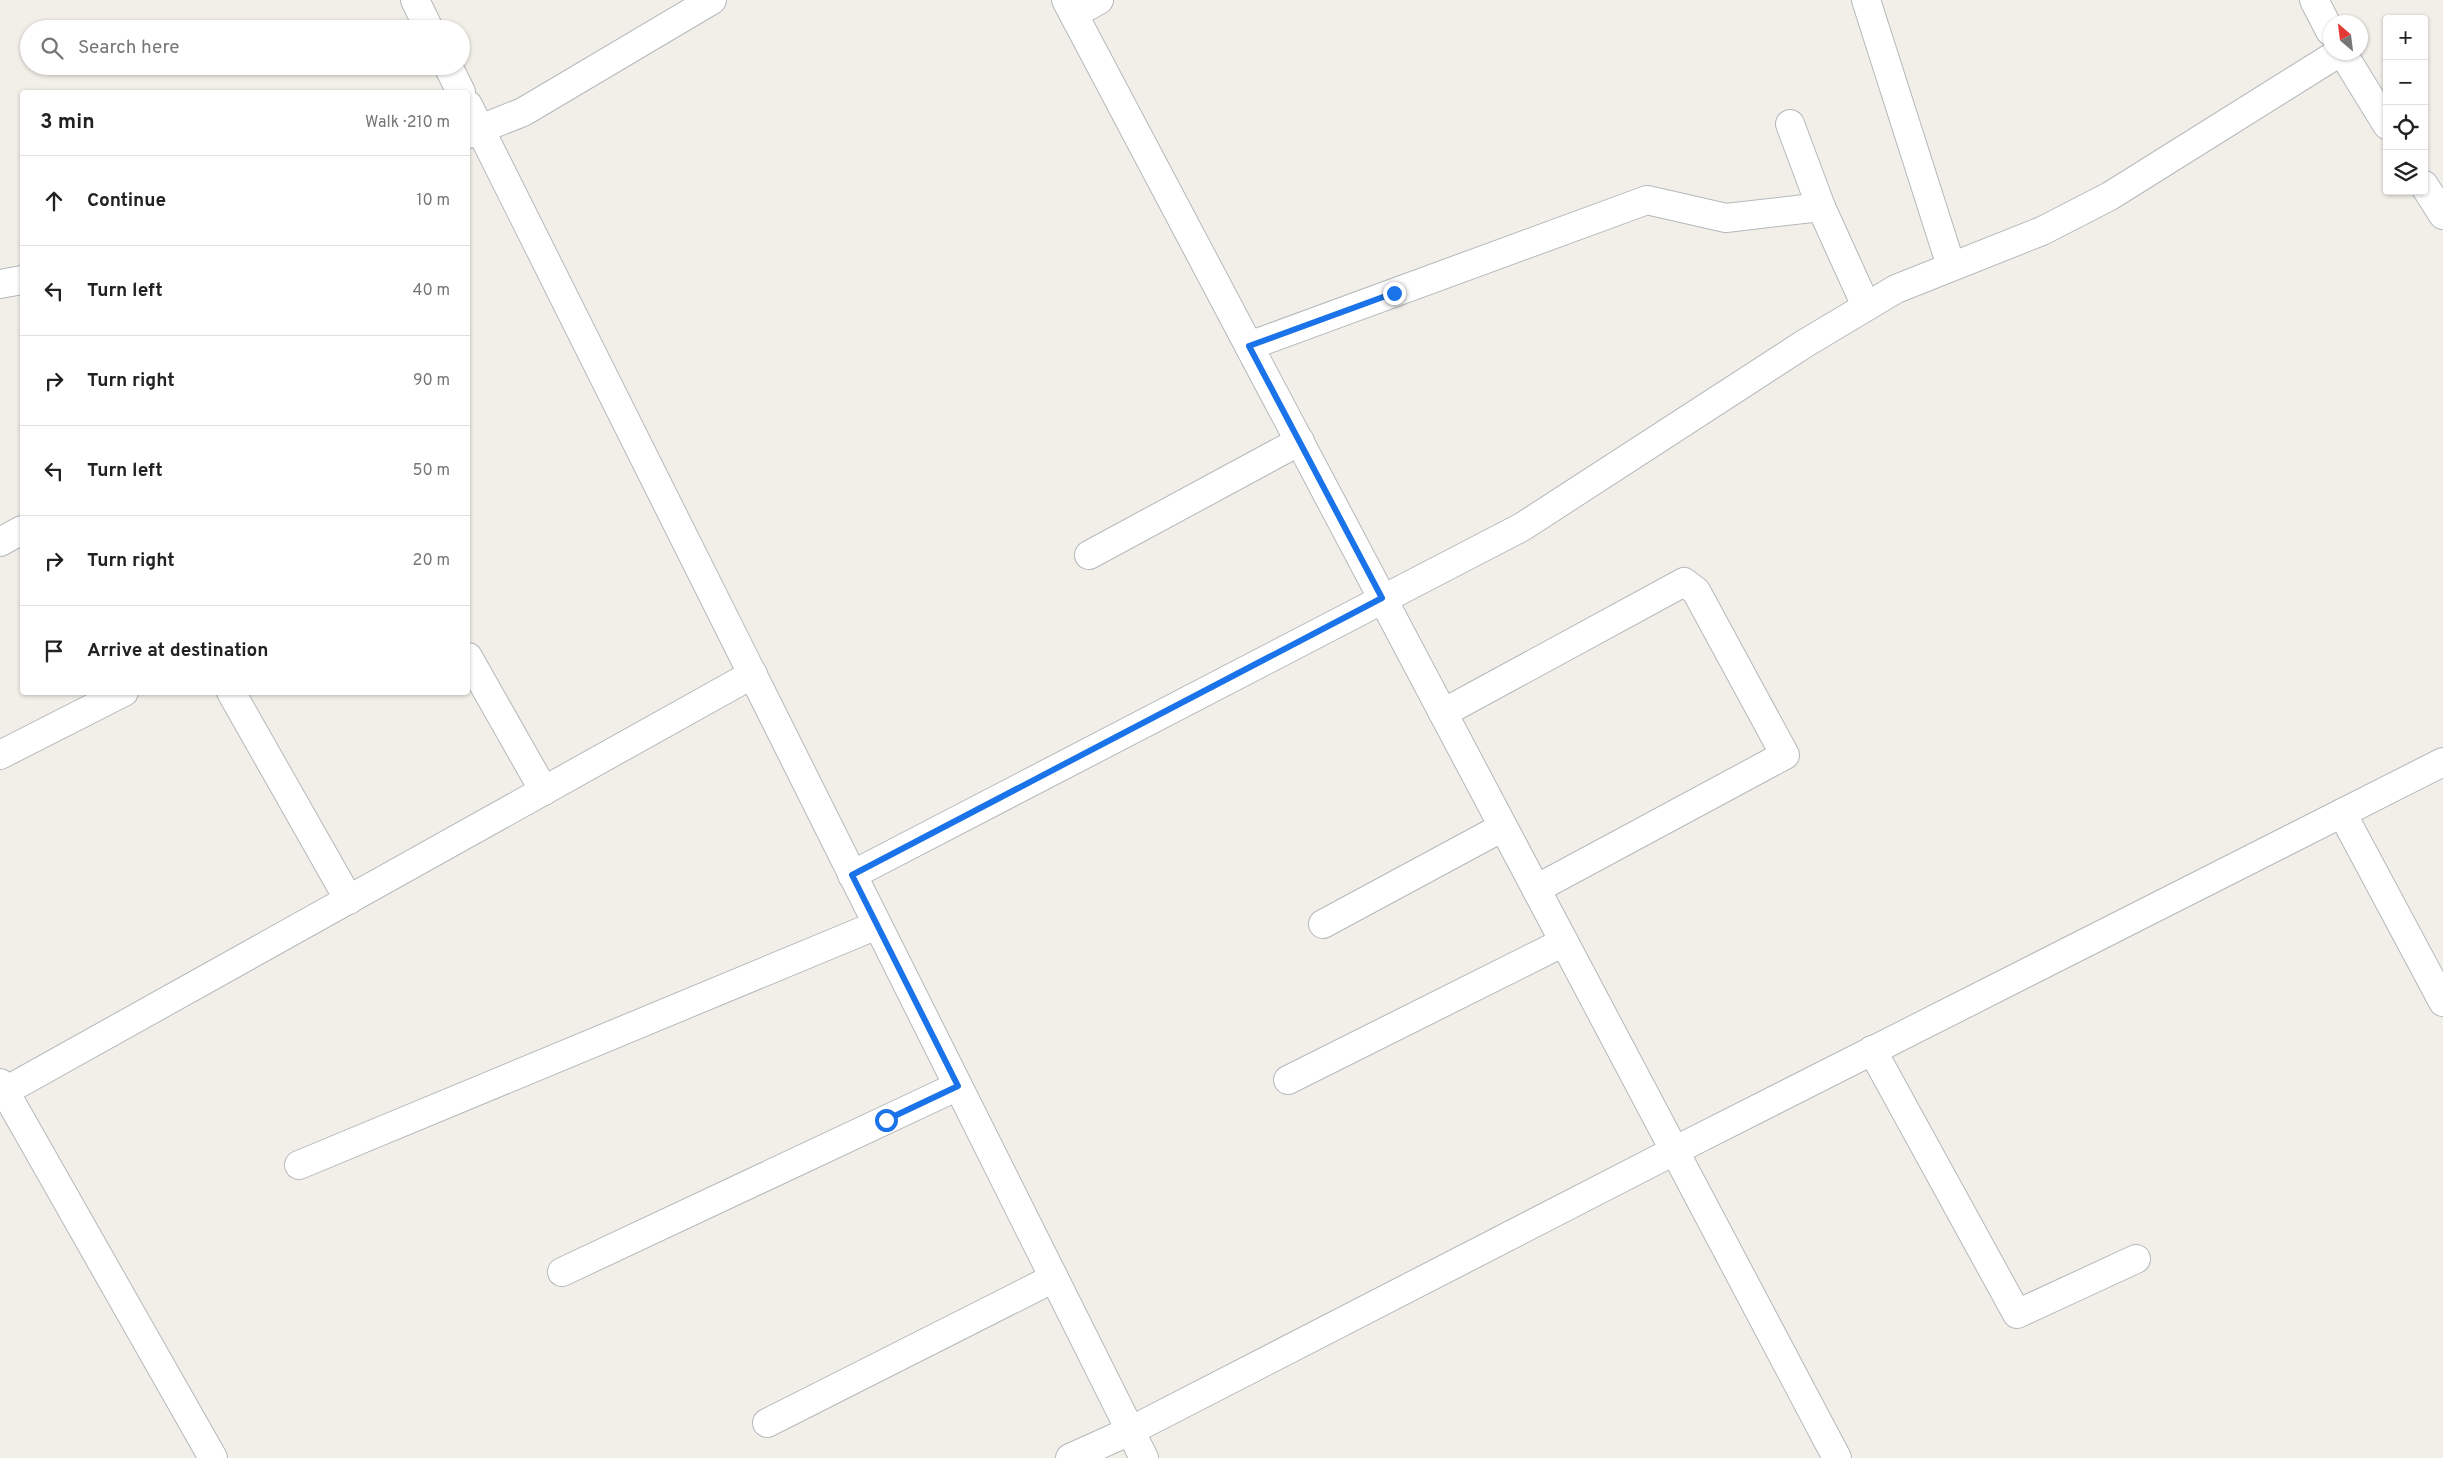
<!DOCTYPE html>
<meta charset="utf-8">
<style>
body{margin:0;font-family:Overpass,sans-serif;background:#f6f6f6;color:#222}
.controls{position:absolute;right:15px;top:15px;display:grid;overflow:hidden;border-radius:5px;box-shadow:0 1px 4px #0004}
.controls button{width:45px;height:45px;display:grid;place-items:center;padding:0;border:0;border-bottom:1px solid #e0e0e0;background:#fff;color:#222;font:25px sans-serif}
.compass{position:absolute;left:2323px;top:15px;width:45px;height:45px;border-radius:50%;background:#fff;box-shadow:0 1px 4px #0004;rotate:332deg}
.stop{position:absolute;width:15px;height:15px;margin:-11px;border:4px solid #1a73e8;border-radius:50%;background:#fff}
.stop.end{background:#1a73e8;border-color:#fff;box-shadow:0 1px 5px #0008}
.list{margin:0;padding:0;list-style:none}
h2{display:flex;justify-content:space-between;align-items:center;height:65px;margin:0;padding:0 20px;font-size:21px}
h2 small{font-size:16px;font-weight:400;color:#767676}
.list li{display:grid;grid-template-columns:32px 1fr auto;gap:15px;align-items:center;box-sizing:border-box;height:90px;padding:0 20px;border-top:1px solid #e0e0e0}
.list b{display:block;font-size:19px;white-space:nowrap}
.list em{font-size:16px;font-style:normal;color:#767676}
.icon{flex:none;width:28px;height:28px;fill:none;stroke:currentColor;stroke-width:2;stroke-linecap:round;stroke-linejoin:round}
.map{position:relative;flex:none;width:2443px;height:1458px;overflow:hidden}
.search{position:absolute;background:#fff;box-shadow:0 1px 4px #0004;left:20px;top:20px;width:450px;height:55px;display:flex;align-items:center;gap:12px;box-sizing:border-box;padding:0 18px;border-radius:28px;color:#767676;font-size:19px}
.panel{position:absolute;background:#fff;box-shadow:0 1px 4px #0004;left:20px;top:90px;width:450px;height:605px;border-radius:5px}
.map>svg:first-child{display:block}
.lines{fill:none;stroke-linecap:round;stroke-linejoin:round}
.minor-casing{stroke:#b5b8bc;stroke-width:30}
.minor{stroke:#fff;stroke-width:28}
.route{stroke:#1a73e8;stroke-width:6}
</style>
<div class="map">
<svg width="2443" height="1458" viewBox="0 0 2443 1458">
<rect width="100%" height="100%" fill="#f1efe8"/>
<g class="lines">
<defs>
<g id="minor">
<polyline points="415,0 429,29"/>
<polyline points="1066,0 1837,1458"/>
<polyline points="1866,0 1951,266"/>
<polyline points="2314,0 2330,31"/>
<polyline points="1074,14 1099,0"/>
<polyline points="2342,52 2387,125"/>
<polyline points="448,66 461,92"/>
<polyline points="468,105 1144,1458"/>
<polyline points="1790,124 1821,207"/>
<polyline points="468,134 523,112 712,0"/>
<polyline points="2424,185 2443,215"/>
<polyline points="0,284 22,280"/>
<polyline points="1249,346 1647,200 1726,218 1821,207 1866,306"/>
<polyline points="0,542 22,530"/>
<polyline points="1089,555 1300,441"/>
<polyline points="468,657 544,791"/>
<polyline points="231,692 349,900"/>
<polyline points="1443,713 1684,582 1696,591 1785,755 1536,889"/>
<polyline points="0,755 124,692"/>
<polyline points="2342,813 2443,1002"/>
<polyline points="852,875 1522,527 1804,344 1896,289 2042,231 2110,196 2340,52"/>
<polyline points="1323,924 1503,827"/>
<polyline points="1872,1050 2017,1314 2136,1259"/>
<polyline points="1288,1080 1564,942"/>
<polyline points="0,1083 213,1458"/>
<polyline points="0,1094 753,674"/>
<polyline points="299,1165 877,925"/>
<polyline points="562,1272 958,1086"/>
<polyline points="767,1423 1054,1278"/>
<polyline points="1070,1458 1130,1431 1674,1151 2443,762"/>
</g>
</defs>
<use href="#minor" class="minor-casing"/>
<use href="#minor" class="minor"/>
</g>
<g class="lines">
<polyline class="route" points="886,1120 958,1086 852,875 1382,598 1249,346 1394,293"/>
</g>
</svg>
<div class="controls">
<button>+</button>
<button>−</button>
<button><svg class="icon" aria-label="locate" viewBox="0 0 24 24"><circle cx="12" cy="12" r="6"/><path d="M12 2v4M12 18v4M2 12h4M18 12h4"/></svg></button>
<button><svg class="icon" aria-label="layers" viewBox="0 0 24 24"><path d="M12 4l9 5-9 5-9-5zM3 14l9 5 9-5"/></svg></button>
</div>
<svg class="compass" viewBox="-18 -18 36 36"><path d="M0-13l5 13h-10z" fill="#e53935"/><path d="M0 13l5-13h-10z" fill="#767676"/></svg>
<div class="stop" style="left:886px;top:1120px"></div>
<div class="stop end" style="left:1394px;top:293px"></div>
<div class="search"><svg class="icon" aria-label="search" viewBox="0 0 24 24"><circle cx="10" cy="10" r="6"/><path d="M15 15l6 6"/></svg>Search here</div>
<section class="panel">
<h2>3 min<small>Walk · 210 m</small></h2>
<ul class="list">
<li><svg class="icon" aria-label="ahead" viewBox="0 0 24 24"><path d="M12 20V5M6 11l6-6 6 6"/></svg><div><b>Continue</b></div><em>10 m</em></li>
<li><svg class="icon" aria-label="left" viewBox="0 0 24 24"><path d="M17 20v-9H6M10 6l-5 5 5 5"/></svg><div><b>Turn left</b></div><em>40 m</em></li>
<li><svg class="icon" aria-label="right" viewBox="0 0 24 24"><path d="M7 20v-9h11M14 6l5 5-5 5"/></svg><div><b>Turn right</b></div><em>90 m</em></li>
<li><svg class="icon" aria-label="left" viewBox="0 0 24 24"><path d="M17 20v-9H6M10 6l-5 5 5 5"/></svg><div><b>Turn left</b></div><em>50 m</em></li>
<li><svg class="icon" aria-label="right" viewBox="0 0 24 24"><path d="M7 20v-9h11M14 6l5 5-5 5"/></svg><div><b>Turn right</b></div><em>20 m</em></li>
<li><svg class="icon" aria-label="arrive" viewBox="0 0 24 24"><path d="M6 21V4h12l-3 4 3 4H6"/></svg><div><b>Arrive at destination</b></div></li>
</ul>
</section>
</div>
